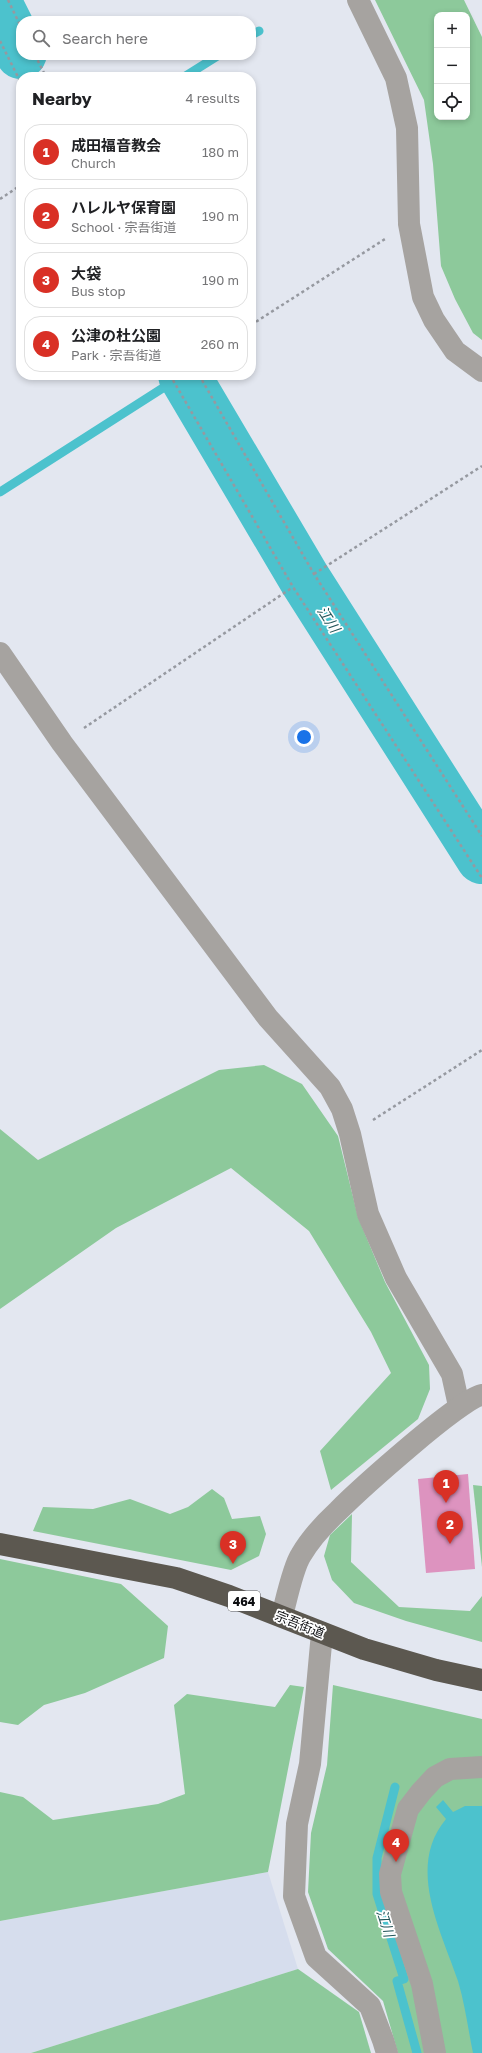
<!DOCTYPE html>
<meta charset="utf-8">
<style>
body{margin:0;font-family:"Golos Text","Noto Sans JP",sans-serif;background:#f6f6f6;color:#202124}
.controls{position:absolute;right:12px;top:12px;display:grid;overflow:hidden;border-radius:8px;box-shadow:0 2px 6px #0003}
.controls button{width:36px;height:36px;display:grid;place-items:center;padding:0;border:0;border-bottom:1px solid #e0e0e0;background:#fff;color:#202124;font:20px sans-serif}
.you{position:absolute;left:304px;top:737px;width:14px;height:14px;margin:-10px;border:3px solid #fff;border-radius:50%;background:#1a73e8;box-shadow:0 0 0 6px #1a73e833}
.badge{display:grid;place-items:center;width:26px;height:26px;border-radius:50%;background:#d93025;color:#fff;font-size:13px;font-weight:700}
.pin{position:absolute;translate:-50% -33px;filter:drop-shadow(0 1px 2px #0008)}
.pin::after{content:'';position:absolute;top:21px;width:14px;height:12px;background:inherit;clip-path:polygon(0 0,100% 0,50% 100%)}
.list{margin:0;padding:0;list-style:none}
h2{display:flex;justify-content:space-between;align-items:center;height:52px;margin:0;padding:0 16px;font-size:17px}
h2 small{font-size:13px;font-weight:400;color:#757577}
.list li{display:grid;grid-template-columns:26px 1fr auto;gap:12px;align-items:center;box-sizing:border-box;height:56px;margin:0 8px 8px;padding:0 8px;border:1px solid #e0e0e0;border-radius:16px}
.list b{display:block;font-size:15px;white-space:nowrap}
.list p{margin:0;font-size:13px;white-space:nowrap;color:#757577}
.list em{font-size:13px;font-style:normal;color:#757577}
.icon{flex:none;width:22px;height:22px;fill:none;stroke:currentColor;stroke-width:2;stroke-linecap:round;stroke-linejoin:round}
.map{position:relative;flex:none;width:482px;height:2053px;overflow:hidden}
.search{position:absolute;background:#fff;box-shadow:0 2px 6px #0003;left:16px;top:16px;width:240px;height:44px;display:flex;align-items:center;gap:10px;box-sizing:border-box;padding:0 14px;border-radius:16px;color:#757577;font-size:15px}
.panel{position:absolute;background:#fff;box-shadow:0 2px 6px #0003;left:16px;top:72px;width:240px;height:308px;border-radius:16px}
.map>svg:first-child{display:block}
.built{fill:#d6dded}
.green{fill:#8dc99b;fill-rule:evenodd}
.water{fill:#4cc2cd}
.lines{fill:none;stroke-linecap:round;stroke-linejoin:round}
.stream{stroke:#4cc2cd;stroke-width:9}
.river{stroke:#4cc2cd;stroke-width:52}
.building{fill:#dd93bf}
.path{stroke:#9699a0;stroke-width:2.5;stroke-dasharray:3 3;stroke-linecap:butt}
.minor{stroke:#a6a3a0;stroke-width:22}
.highway{stroke:#5c5850;stroke-width:22}
.labels{text-anchor:middle;dominant-baseline:central;stroke-width:3.5;stroke-linejoin:round;paint-order:stroke}
.shield{fill:#fff;stroke:#565658;stroke-width:1}
.shield-label{font-size:12px;font-weight:bold;fill:#0d0e11}
.street-label{font-size:13px;fill:#0d0e11;stroke:#fff}
.water-label{font-size:14px;font-style:italic;fill:#23565a;stroke:#fff}
</style>
<div class="map">
<svg width="482" height="2053" viewBox="0 0 482 2053">
<rect width="100%" height="100%" fill="#e3e7f0"/>
<polygon class="built" points="268,1872 298,1969 31,2053 0,2053 0,1921"/>
<g class="green">
<path d="M 375,0 L 464,0 L 482,37 L 482,340 L 473,333 L 455,299 L 441,266 L 433,164 L 424,100 ZM 437,15 L 467,15 L 467,117 L 437,117 Z"/>
<polygon points="264,1065 302,1084 338,1136 358,1217 385,1282 429,1365 430,1389 418,1419 331,1490 320,1451 391,1373 371,1332 309,1231 231,1168 116,1228 0,1309 0,1129 38,1160 219,1070"/>
<polygon points="473,1485 482,1486 482,1567"/>
<polygon points="212,1489 224,1498 232,1519 260,1516 266,1534 259,1556 231,1570 33,1531 43,1507 93,1509 130,1499 170,1514 188,1507"/>
<polygon points="352,1514 351,1562 399,1607 470,1611 482,1596 482,1642 406,1621 354,1603 332,1580 324,1556 330,1535"/>
<polygon points="0,1559 121,1584 168,1626 164,1658 85,1693 44,1705 18,1725 0,1722"/>
<polygon points="290,1685 304,1687 268,1872 0,1921 0,1792 23,1797 53,1820 158,1804 185,1794 174,1705 187,1694 275,1707"/>
<polygon points="333,1685 482,1719 482,2053 398,2053 383,2001 328,1949 308,1892 311,1833 327,1765"/>
<polygon points="298,1969 359,2012 371,2053 31,2053"/>
</g>
<path class="water" d="M 443,1800 L 453,1812 L 465,1806 L 482,1806 L 482,2053 L 473,2053 C 468,2029 465,2004 458,1981 C 441,1930 406,1867 446,1819 L 436,1807 Z"/>
<g class="lines">
<g class="stream">
<polyline points="251,35 259,31"/>
<polyline points="184,77 219,55"/>
<polyline points="178,377 181,375"/>
<polyline points="0,492 166,386"/>
<polyline points="395,1787 377,1858 377,1894 404,1979 397,1981 417,2053"/>
</g>
<g class="river">
<polyline points="0,11 21,53"/>
<polyline points="184,375 304,578 482,858"/>
</g>
</g>
<polygon class="building" points="468,1474 475,1569 426,1573 418,1479"/>
<g class="lines">
<g class="path">
<polyline points="8,0 21,27"/>
<polyline points="0,41 21,83"/>
<polyline points="35,55 46,77"/>
<polyline points="0,199 21,185"/>
<polyline points="251,325 385,239"/>
<polyline points="170,375 293,587 482,878"/>
<polyline points="199,375 314,574 482,836"/>
<polyline points="314,574 482,466"/>
<polyline points="84,728 293,587"/>
<polyline points="373,1120 482,1050"/>
</g>
<g class="minor">
<polyline points="358,0 396,78 407,128 409,224 423,297 434,320 455,351 482,371"/>
<polyline points="0,653 62,743 268,1018 330,1087 342,1109 350,1134 368,1214 396,1278 452,1374 459,1406"/>
<path d="M 282,1616 C 286,1601 293,1567 301,1555 C 311,1538 324,1524 338,1511 C 358,1491 462,1397 482,1395"/>
<polyline points="322,1633 310,1764 297,1824 294,1896 316,1957 370,2006 383,2040 387,2053"/>
<polyline points="435,2053 422,1984 391,1892 390,1874 408,1809 421,1792 435,1777 450,1769 482,1767"/>
</g>
<polyline class="highway" points="0,1544 176,1578 229,1596 364,1649 436,1670 482,1680"/>
</g>
<g class="labels">
<rect class="shield" x="228" y="1591" width="32" height="20" rx="3"/>
<g class="shield-label">
<text x="244" y="1601">464</text>
</g>
<g class="street-label">
<text transform="translate(300 1624) rotate(22)">宗吾街道</text>
</g>
<g class="water-label">
<text transform="translate(329 619) rotate(57)">江川</text>
<text transform="translate(386 1923) rotate(72)">江川</text>
</g>
</g>
</svg>
<div class="controls">
<button>+</button>
<button>−</button>
<button><svg class="icon" aria-label="locate" viewBox="0 0 24 24"><circle cx="12" cy="12" r="6"/><path d="M12 2v4M12 18v4M2 12h4M18 12h4"/></svg></button>
</div>
<div class="you"></div>
<div class="pin badge" style="left:446px;top:1503px">1</div>
<div class="pin badge" style="left:450px;top:1544px">2</div>
<div class="pin badge" style="left:233px;top:1564px">3</div>
<div class="pin badge" style="left:396px;top:1862px">4</div>
<div class="search"><svg class="icon" aria-label="search" viewBox="0 0 24 24"><circle cx="10" cy="10" r="6"/><path d="M15 15l6 6"/></svg>Search here</div>
<section class="panel">
<h2>Nearby<small>4 results</small></h2>
<ul class="list">
<li><span class="badge">1</span><div><b>成田福音教会</b><p>Church</p></div><em>180 m</em></li>
<li><span class="badge">2</span><div><b>ハレルヤ保育園</b><p>School · 宗吾街道</p></div><em>190 m</em></li>
<li><span class="badge">3</span><div><b>大袋</b><p>Bus stop</p></div><em>190 m</em></li>
<li><span class="badge">4</span><div><b>公津の杜公園</b><p>Park · 宗吾街道</p></div><em>260 m</em></li>
</ul>
</section>
</div>
